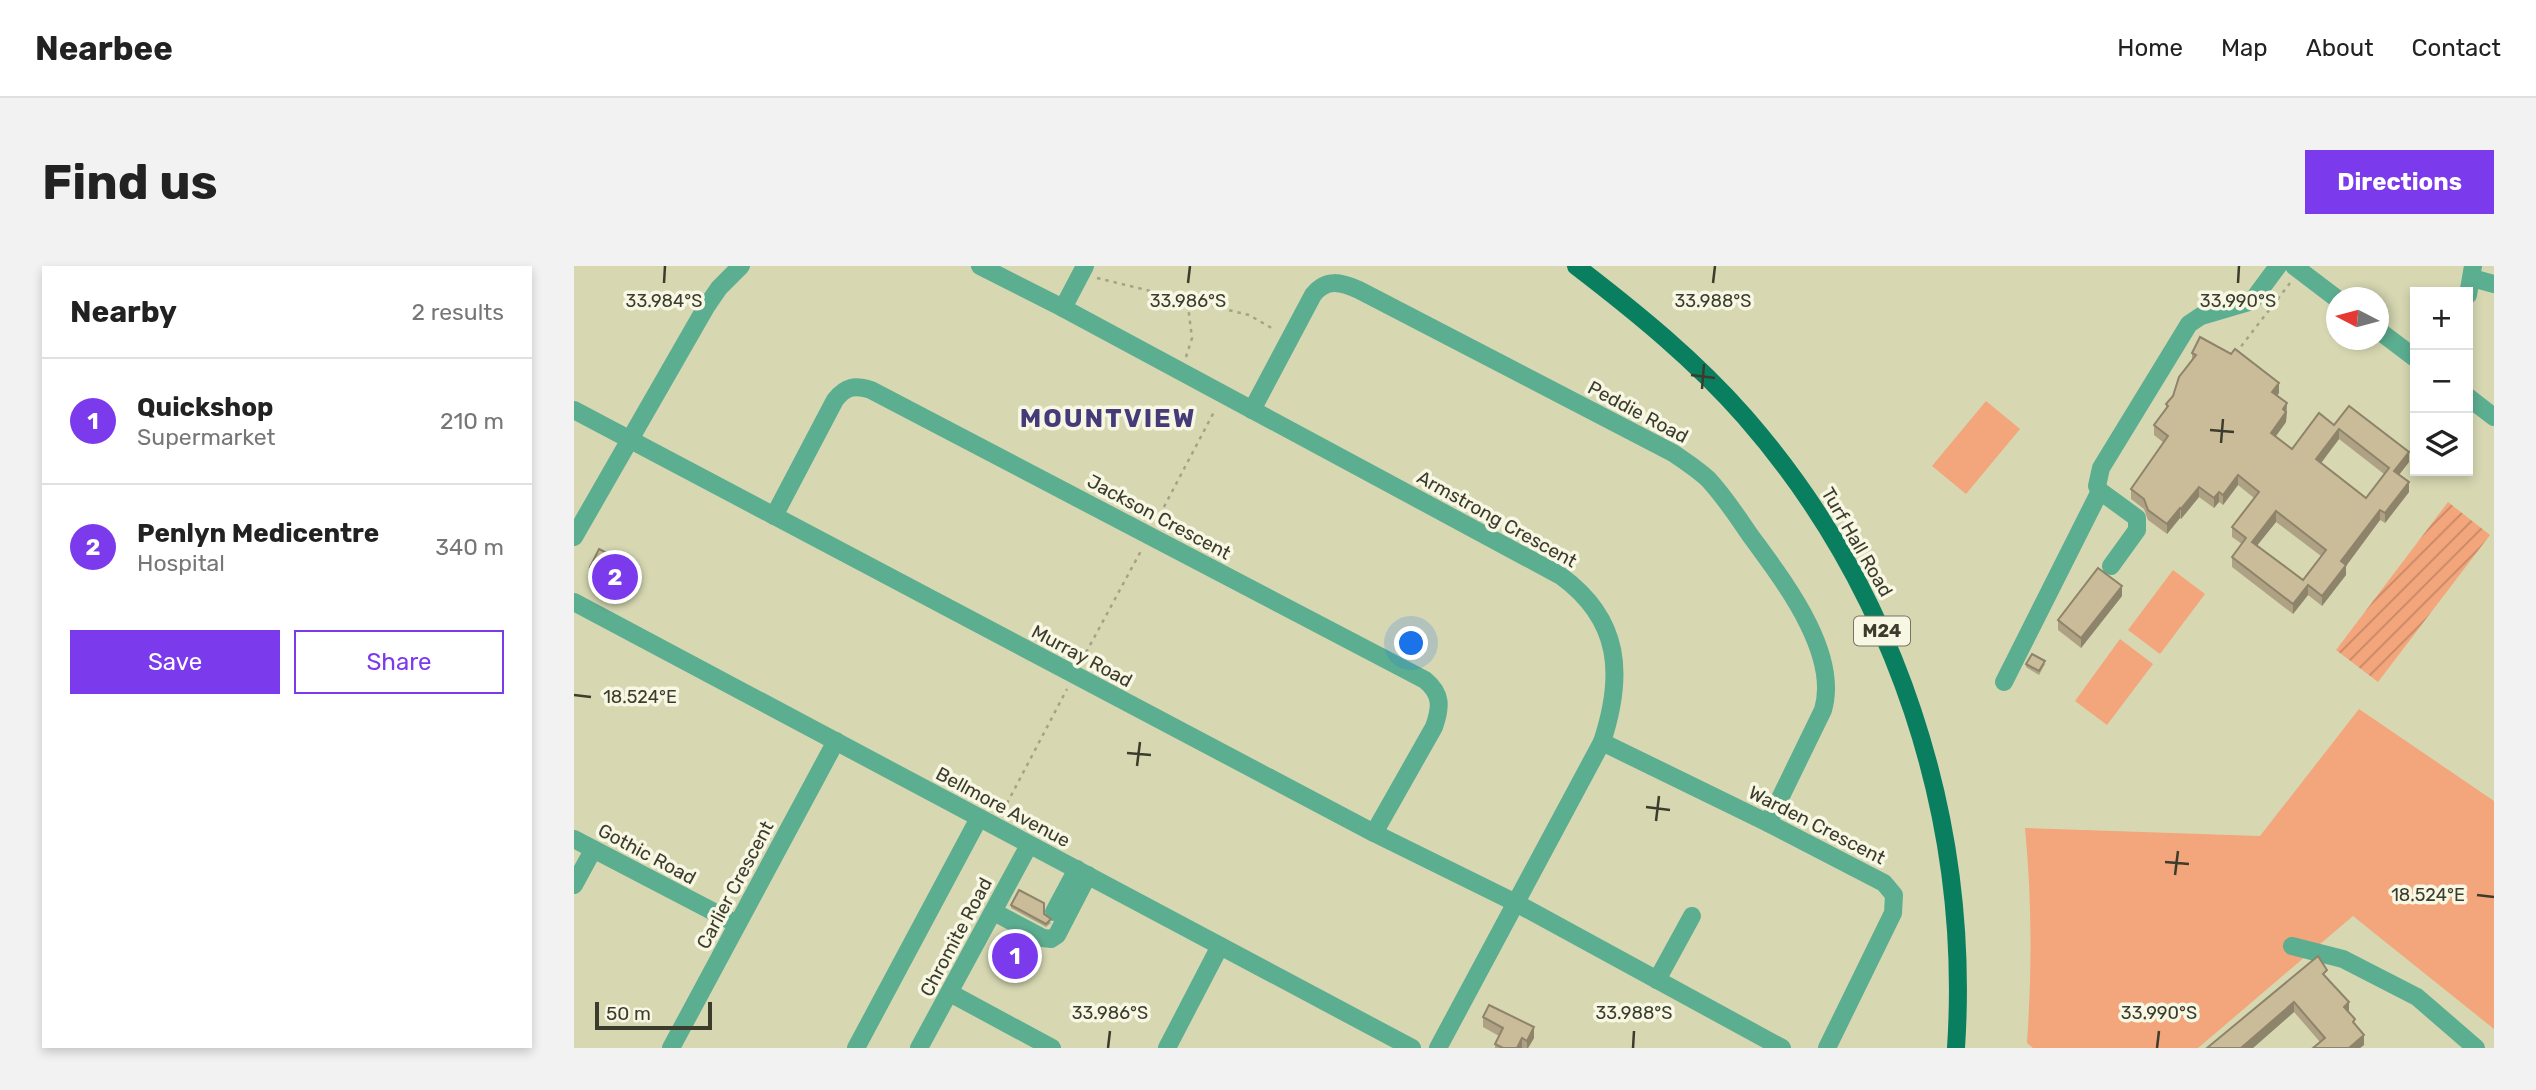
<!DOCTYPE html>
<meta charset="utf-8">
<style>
body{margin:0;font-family:Rubik,sans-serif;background:#f2f2f2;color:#222}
.controls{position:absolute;right:21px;top:21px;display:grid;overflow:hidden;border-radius:0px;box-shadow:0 4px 10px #0003}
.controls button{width:63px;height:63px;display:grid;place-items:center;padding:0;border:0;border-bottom:2px solid #e0e0e0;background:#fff;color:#222;font:35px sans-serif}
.compass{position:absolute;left:1752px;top:21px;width:63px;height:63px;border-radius:50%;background:#fff;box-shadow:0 4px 10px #0003;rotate:276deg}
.scale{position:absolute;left:21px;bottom:18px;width:117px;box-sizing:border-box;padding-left:7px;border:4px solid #3c3c2d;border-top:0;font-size:19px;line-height:24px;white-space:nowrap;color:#3c3c2d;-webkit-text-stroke:5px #f7f7e4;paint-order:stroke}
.you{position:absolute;left:838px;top:378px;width:24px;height:24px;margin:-18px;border:5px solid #fff;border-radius:50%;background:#1a73e8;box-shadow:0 0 0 10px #1a73e833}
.badge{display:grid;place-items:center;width:46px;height:46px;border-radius:50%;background:#7c3aed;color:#fff;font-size:23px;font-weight:700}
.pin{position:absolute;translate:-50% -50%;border:4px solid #fff;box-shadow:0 2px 7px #0006}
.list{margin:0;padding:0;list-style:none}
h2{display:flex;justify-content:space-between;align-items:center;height:91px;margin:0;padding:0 28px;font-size:30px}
h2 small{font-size:23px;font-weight:400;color:#767676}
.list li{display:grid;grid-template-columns:46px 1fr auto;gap:21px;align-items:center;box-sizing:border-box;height:126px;padding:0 28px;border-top:2px solid #e0e0e0}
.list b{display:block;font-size:26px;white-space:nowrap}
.list p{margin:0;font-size:23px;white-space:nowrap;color:#767676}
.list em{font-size:23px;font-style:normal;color:#767676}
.actions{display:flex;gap:14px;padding:21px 28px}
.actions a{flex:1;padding:16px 0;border:2px solid #7c3aed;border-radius:0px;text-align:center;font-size:24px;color:#7c3aed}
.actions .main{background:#7c3aed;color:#fff}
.icon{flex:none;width:38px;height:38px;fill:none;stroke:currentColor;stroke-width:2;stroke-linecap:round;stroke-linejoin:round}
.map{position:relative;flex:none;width:1920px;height:782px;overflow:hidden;border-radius:0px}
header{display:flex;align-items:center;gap:42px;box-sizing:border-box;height:98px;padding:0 35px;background:#fff;border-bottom:2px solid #e0e0e0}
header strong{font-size:33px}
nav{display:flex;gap:38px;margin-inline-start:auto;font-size:24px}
.intro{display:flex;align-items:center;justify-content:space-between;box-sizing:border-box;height:168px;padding:0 42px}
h1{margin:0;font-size:49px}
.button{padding:18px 32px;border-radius:0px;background:#7c3aed;color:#fff;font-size:24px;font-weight:700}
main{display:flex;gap:42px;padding:0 42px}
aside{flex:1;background:#fff;border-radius:0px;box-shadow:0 4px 10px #0003}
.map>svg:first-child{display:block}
.green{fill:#f3a57c}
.garden{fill:url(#garden-furrows)}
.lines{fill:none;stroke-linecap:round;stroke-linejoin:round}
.path{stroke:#a3a485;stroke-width:2.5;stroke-dasharray:3.5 5;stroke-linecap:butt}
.minor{stroke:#5cae91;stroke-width:18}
.major{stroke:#0a7f60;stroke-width:18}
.wall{fill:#afa284;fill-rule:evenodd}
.shaded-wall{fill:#8e846b}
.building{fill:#cbbc99;stroke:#8e846b;stroke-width:2;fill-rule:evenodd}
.ticks{fill:none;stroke:#3c3c2d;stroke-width:2.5}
.labels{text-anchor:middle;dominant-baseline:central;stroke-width:7;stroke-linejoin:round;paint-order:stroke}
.shield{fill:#f7f7e4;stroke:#747464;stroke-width:2}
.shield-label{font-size:18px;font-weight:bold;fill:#3c3c2d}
.street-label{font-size:19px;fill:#3c3c2d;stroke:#f7f7e4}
.district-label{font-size:26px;font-weight:bold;letter-spacing:2px;fill:#453b78;stroke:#f7f7e4}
.ticks-label{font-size:18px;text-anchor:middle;fill:#3c3c2d;stroke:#f7f7e4;stroke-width:7;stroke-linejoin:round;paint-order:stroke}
</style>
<header>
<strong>Nearbee</strong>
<nav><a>Home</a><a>Map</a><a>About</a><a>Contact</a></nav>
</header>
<div class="intro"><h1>Find us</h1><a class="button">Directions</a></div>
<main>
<aside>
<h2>Nearby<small>2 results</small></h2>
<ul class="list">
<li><span class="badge">1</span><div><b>Quickshop</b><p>Supermarket</p></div><em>210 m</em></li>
<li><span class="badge">2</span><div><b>Penlyn Medicentre</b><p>Hospital</p></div><em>340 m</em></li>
</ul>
<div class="actions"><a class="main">Save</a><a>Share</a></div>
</aside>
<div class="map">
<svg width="1920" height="782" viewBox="0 0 1920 782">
<defs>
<pattern id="garden-furrows" width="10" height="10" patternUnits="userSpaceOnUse" patternTransform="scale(1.75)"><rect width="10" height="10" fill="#f3a57c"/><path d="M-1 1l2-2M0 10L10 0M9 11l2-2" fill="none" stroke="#c68866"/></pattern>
</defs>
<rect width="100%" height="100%" fill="#d7d8b2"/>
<g class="green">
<polygon points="1412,135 1446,163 1392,228 1358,200"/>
<polygon points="1599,304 1631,328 1586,388 1554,364"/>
<polygon points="1546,373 1579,398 1533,459 1501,435"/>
<path d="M 1785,443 L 1920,535 L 1920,763 L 1779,650 L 1624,782 L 1459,782 L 1453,777 C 1458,705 1458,634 1451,562 L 1686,570 Z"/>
</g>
<polygon class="garden" points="1874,236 1916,269 1804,416 1762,384"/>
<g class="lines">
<g class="path">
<polyline points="523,12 675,49 701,64"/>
<polyline points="1662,87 1716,17"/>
<polyline points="612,91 618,72 614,40 625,36"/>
<polyline points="582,256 641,144"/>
<polyline points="508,394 568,283"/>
<polyline points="429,545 493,423"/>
</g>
<g class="minor">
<path d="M 406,0 L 489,42 L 987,310 C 1047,354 1050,409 1028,476 L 864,782"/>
<polyline points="1720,0 1762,32"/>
<polyline points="1898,12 1920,18"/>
<polyline points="1894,29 1899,0"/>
<polyline points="489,42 511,0"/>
<polyline points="1804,64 1841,92"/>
<polyline points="1894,131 1920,151"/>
<polyline points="0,144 800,567 942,637 1208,782"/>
<path d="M 678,144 L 739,29 C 752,12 767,16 785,24 L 1099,187 C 1111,195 1123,203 1134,213 C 1150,230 1163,250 1176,269 C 1208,313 1266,386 1249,444 L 1194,557"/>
<path d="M 200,250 L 261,134 C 272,120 281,119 297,124 L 851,414 C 868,428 867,441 860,461 L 800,567"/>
<polyline points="0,271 132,41 145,22 167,0"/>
<polyline points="1537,300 1563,264 1563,252 1526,225 1523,220 1527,202 1615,58 1627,50 1678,35 1704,0"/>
<polyline points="0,336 838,782"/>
<polyline points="1430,416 1526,225"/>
<polyline points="1028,476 1194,557 1310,617 1320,629 1319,647 1253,782"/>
<polyline points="0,573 163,658"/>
<polyline points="0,619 19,584"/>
<polyline points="420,646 469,672 477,673 483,669 514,609"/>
<polyline points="480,646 503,603"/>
<polyline points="1718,680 1769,693 1843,731 1902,782"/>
<polyline points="1083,714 1118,650"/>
<polyline points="376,727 478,782"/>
<polyline points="97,782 262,475"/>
<polyline points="282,782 405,552"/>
<polyline points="345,782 455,579"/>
<polyline points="593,782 646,680"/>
</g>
<path class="major" d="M 1002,0 C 1062,46 1121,94 1171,151 C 1322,324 1397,553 1382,782"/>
</g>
<g class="wall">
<path d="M 1618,87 L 1705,127 L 1703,130 L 1713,147 L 1712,156 L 1702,170 L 1718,183 L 1760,159 L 1835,196 L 1825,209 L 1835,226 L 1811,257 L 1806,254 L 1772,300 L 1772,309 L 1748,340 L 1734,329 L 1719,348 L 1658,301 L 1658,291 L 1668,278 L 1658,271 L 1658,261 L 1680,232 L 1664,219 L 1649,239 L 1645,236 L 1640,242 L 1625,231 L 1607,253 L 1606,252 L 1593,268 L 1574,254 L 1570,243 L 1557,233 L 1557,223 L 1590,177 L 1580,169 L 1580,159 L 1592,143 L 1592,138 L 1599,130 L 1618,94 ZM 1765,173 L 1810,208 L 1792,232 L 1746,197 ZM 1702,256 L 1747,290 L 1729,314 L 1683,279 Z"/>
<polygon points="16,301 60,307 51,326 16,307"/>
<polygon points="1548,330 1507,382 1484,364 1484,354"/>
<polygon points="1452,398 1471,398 1465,409 1452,401"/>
<polygon points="437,639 470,648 477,657 472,661 437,642"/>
<polygon points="1753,713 1781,759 1790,779 1786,782 1739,782 1746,776 1720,746 1679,782 1633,782"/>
<polygon points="909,751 960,772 954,782 921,782 921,778 925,770 909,761"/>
</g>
<g class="shaded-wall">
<polygon points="1705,117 1705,127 1698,136 1698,126"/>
<polygon points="1713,137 1712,156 1697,177 1697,167 1709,143"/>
<polygon points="1765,163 1765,173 1742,204 1742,193"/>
<polygon points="1835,186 1835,196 1820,215 1820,205"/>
<polygon points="1664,209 1664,219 1649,239 1649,229"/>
<polygon points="1835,216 1835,226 1811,257 1811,247"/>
<polygon points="1625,221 1625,231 1607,253 1607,243"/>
<polygon points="1645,226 1645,236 1640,242 1640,232"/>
<polygon points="1606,242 1606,252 1593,268 1593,258"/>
<polygon points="1806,244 1806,254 1772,300 1772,309 1748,340 1748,330 1767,295"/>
<polygon points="1702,245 1702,256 1678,286 1678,276"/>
<polygon points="60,301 60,307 51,326 51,319"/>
<polygon points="1734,319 1734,329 1719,348 1719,338"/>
<polygon points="1548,320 1548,330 1507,382 1507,372"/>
<polygon points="1720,736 1720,746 1679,782 1667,782"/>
<polygon points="1775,736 1775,746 1770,741"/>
<polygon points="960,761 960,772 954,782 953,782 953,775"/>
<polygon points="1790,769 1790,779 1786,782 1775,782"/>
<polygon points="948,772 948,782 943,782"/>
</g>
<g class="building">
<path d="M 1626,71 L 1657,88 L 1661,83 L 1705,117 L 1698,126 L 1713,137 L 1709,143 L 1712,146 L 1697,167 L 1718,183 L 1745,147 L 1760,159 L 1775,140 L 1835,186 L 1820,205 L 1835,216 L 1811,247 L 1806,244 L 1767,295 L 1772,299 L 1748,330 L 1734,319 L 1719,338 L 1658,291 L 1672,272 L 1658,261 L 1685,226 L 1664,209 L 1649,229 L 1645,226 L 1640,232 L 1625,221 L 1607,243 L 1606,242 L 1593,258 L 1574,244 L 1570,233 L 1557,223 L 1594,170 L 1580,159 L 1594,140 L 1592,138 L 1599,130 L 1605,111 L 1622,89 L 1618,87 ZM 1765,163 L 1815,202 L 1792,232 L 1742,193 ZM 1702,245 L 1752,284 L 1729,314 L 1678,276 Z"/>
<polygon points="25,283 60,301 51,319 16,301"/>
<polygon points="1524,302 1548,320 1507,372 1484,354"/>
<polygon points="1458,388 1471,395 1465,405 1452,398"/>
<polygon points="445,624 470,637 470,648 477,653 472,658 437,639"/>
<polygon points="1744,690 1753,704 1749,708 1775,736 1770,741 1781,753 1779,756 1790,769 1775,782 1739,782 1751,772 1720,736 1667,782 1633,782"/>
<polygon points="915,739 960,761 953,775 948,772 943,782 929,782 921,778 929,762 909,751"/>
</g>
<path class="ticks" d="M 90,17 L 91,0M 614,17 L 616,0M 1139,17 L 1141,0M 1664,17 L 1665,0M 1117,109 L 1141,112M 1128,123 L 1130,98M 1636,164 L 1660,166M 1647,177 L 1649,153M 0,429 L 17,431M 553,487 L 577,489M 563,500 L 566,476M 1072,541 L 1096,544M 1082,555 L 1085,530M 1591,596 L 1615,598M 1601,609 L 1604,585M 1903,629 L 1920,631M 534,782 L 536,765M 1059,782 L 1060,765M 1583,782 L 1585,765"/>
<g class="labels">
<rect class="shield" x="1280" y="350.5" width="56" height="29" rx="5"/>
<g class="shield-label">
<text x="1308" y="365">M24</text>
</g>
<g class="street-label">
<text transform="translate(1064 146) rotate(28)">Peddie Road</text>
<text transform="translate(585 251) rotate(28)">Jackson Crescent</text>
<text transform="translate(923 253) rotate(29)">Armstrong Crescent</text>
<text transform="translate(1283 276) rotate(60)">Turf Hall Road</text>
<text transform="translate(508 390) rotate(28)">Murray Road</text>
<text transform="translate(429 541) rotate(28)">Bellmore Avenue</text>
<text transform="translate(1243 559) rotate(27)">Warden Crescent</text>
<text transform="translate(73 588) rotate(28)">Gothic Road</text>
<text transform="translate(161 619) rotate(-62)">Carlier Crescent</text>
<text transform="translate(382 671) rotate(-62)">Chromite Road</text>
</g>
<g class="district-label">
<text x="534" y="152">MOUNTVIEW</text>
</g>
</g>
<g class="ticks-label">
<text x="90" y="41">33.984°S</text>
<text x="614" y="41">33.986°S</text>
<text x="1139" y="41">33.988°S</text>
<text x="1664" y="41">33.990°S</text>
<text x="66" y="437">18.524°E</text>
<text x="1854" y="635">18.524°E</text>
<text x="536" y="753">33.986°S</text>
<text x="1060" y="753">33.988°S</text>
<text x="1585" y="753">33.990°S</text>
</g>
</svg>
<div class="controls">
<button>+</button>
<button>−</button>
<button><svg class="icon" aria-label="layers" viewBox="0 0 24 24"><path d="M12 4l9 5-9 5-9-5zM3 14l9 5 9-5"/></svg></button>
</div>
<svg class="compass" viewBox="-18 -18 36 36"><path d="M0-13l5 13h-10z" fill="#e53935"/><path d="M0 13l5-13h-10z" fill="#767676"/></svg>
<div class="scale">50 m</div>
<div class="you"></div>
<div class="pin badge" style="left:441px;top:690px">1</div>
<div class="pin badge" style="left:41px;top:311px">2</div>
</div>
</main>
